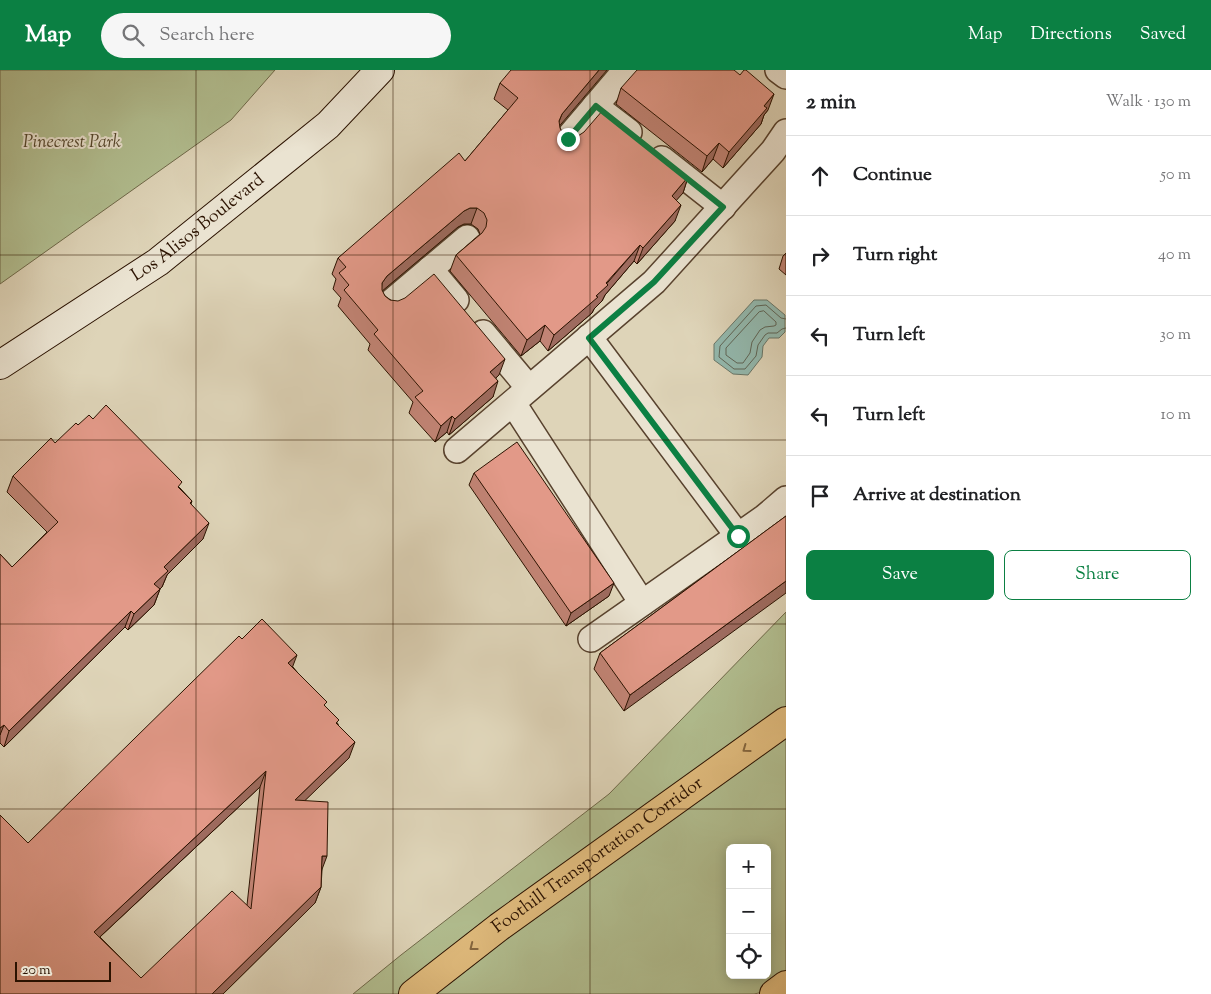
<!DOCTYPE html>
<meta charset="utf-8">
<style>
body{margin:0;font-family:"Sorts Mill Goudy",serif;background:#f6f6f6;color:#202124}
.controls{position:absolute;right:15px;bottom:15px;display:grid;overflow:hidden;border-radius:8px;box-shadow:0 2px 12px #0003}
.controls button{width:45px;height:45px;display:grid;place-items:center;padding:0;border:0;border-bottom:1px solid #e0e0e0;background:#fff;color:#202124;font:25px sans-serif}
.scale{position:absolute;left:15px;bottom:12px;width:96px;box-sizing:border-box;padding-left:5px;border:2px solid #2b1200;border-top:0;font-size:14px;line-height:18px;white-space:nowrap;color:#2b1200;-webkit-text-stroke:4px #eae3d1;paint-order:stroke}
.stop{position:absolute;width:15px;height:15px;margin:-11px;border:4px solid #0b8043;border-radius:50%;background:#fff}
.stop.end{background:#0b8043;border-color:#fff;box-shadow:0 1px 5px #0008}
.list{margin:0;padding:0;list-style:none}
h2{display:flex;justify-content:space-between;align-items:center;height:65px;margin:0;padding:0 20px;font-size:21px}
h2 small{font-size:16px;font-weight:400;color:#757577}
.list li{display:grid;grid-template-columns:32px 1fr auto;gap:15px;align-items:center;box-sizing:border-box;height:80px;padding:0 20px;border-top:1px solid #e0e0e0}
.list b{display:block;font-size:19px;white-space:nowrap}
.list em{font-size:16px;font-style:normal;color:#757577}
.actions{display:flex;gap:10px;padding:15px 20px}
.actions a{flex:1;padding:11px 0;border:1px solid #0b8043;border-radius:8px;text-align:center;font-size:18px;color:#0b8043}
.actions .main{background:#0b8043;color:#fff}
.icon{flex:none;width:28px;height:28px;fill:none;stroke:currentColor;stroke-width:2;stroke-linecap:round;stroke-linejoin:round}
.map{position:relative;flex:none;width:786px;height:924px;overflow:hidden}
header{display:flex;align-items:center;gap:30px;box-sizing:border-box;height:70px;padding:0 25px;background:#0b8043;color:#fff}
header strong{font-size:24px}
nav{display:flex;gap:28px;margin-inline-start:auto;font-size:18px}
.search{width:350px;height:45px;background:#f6f6f6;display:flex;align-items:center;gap:12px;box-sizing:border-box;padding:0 18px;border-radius:28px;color:#757577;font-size:19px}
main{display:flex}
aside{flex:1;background:#fff}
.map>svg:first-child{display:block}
.green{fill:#b1bd8f;stroke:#6e6848;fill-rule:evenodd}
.water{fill:#93b8ad;stroke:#697668}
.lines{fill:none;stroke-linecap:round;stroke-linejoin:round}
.shore{stroke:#5f6556;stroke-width:1}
.street-casing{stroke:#58422e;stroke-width:28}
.secondary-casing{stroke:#2b1200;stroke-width:30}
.highway-casing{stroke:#2b1200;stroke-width:30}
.street{stroke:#eae3d1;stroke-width:25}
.secondary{stroke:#eae3d1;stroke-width:28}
.highway{stroke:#dfba7c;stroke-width:28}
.wall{fill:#c28475;stroke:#2b1200;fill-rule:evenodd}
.shaded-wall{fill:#9e6b5f;stroke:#2b1200}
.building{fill:#e29988;stroke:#2b1200;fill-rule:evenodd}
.oneway{stroke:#85663e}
.route{stroke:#0b8043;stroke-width:6}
.grid{fill:none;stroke:#2b1200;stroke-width:1;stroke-opacity:0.55}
.labels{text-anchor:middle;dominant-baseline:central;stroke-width:4;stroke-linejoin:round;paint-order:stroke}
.park-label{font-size:18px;font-style:italic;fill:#53452b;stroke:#eae3d1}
.street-label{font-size:18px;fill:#2b1200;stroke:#eae3d1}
</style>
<header>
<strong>Map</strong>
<div class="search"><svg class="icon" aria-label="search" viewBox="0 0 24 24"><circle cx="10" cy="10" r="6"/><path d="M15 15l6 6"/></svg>Search here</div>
<nav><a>Map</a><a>Directions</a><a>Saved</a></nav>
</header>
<main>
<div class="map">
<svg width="786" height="924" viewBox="0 0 786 924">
<rect width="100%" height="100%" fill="#ded4b8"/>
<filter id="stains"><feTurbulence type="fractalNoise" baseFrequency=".004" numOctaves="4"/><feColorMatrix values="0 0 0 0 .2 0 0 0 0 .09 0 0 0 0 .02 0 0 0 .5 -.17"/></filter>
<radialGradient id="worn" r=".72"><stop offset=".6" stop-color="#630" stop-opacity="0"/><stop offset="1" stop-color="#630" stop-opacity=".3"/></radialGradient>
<g class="green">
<polygon points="0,0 275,0 231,50 0,214"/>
<path d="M 786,542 L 786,917 L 754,924 L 353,924 L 401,885 L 609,724 ZM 730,778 L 767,778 L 767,905 L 730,905 Z"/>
</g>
<polygon class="water" points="754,230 767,230 785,245 785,262 779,268 769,268 763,276 762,287 748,305 733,304 714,290 714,274"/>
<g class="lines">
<g class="shore">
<polygon points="764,241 776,252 776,255 774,256 765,257 760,260 752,272 750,283 743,293 737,293 726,285 726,278 759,242"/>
<polyline points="786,249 781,248 766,235 756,236 720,276 719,287 734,299 745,299 756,286 758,275 765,265 768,263 777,263 782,259 786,258"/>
</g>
<defs>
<g id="street">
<polyline points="778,0 786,6"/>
<polyline points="595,36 629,62"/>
<polyline points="567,69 624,2"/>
<polyline points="662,89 723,137"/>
<polyline points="430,199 456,230"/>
<polyline points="390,233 467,168"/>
<polyline points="483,263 529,318"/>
<polyline points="589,267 738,466"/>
<polyline points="513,333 642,533"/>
<polyline points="457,380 654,212 773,81 786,62"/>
<polyline points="591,569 765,447 786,429"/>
</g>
<g id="secondary">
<path id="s1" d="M 0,295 L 158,192 L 328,55 L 380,0"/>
</g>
<g id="highway">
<path id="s2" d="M 413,924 L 499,857 L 786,651"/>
<polyline points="774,924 786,915"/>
</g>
</defs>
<use href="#street" class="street-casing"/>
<use href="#secondary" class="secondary-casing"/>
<use href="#highway" class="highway-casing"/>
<use href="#street" class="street"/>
<use href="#secondary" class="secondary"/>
<use href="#highway" class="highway"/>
</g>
<g class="wall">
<polygon points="500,13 559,56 563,64 570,67 688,107 683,123 676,130 675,151 637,194 634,191 605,225 602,231 594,239 592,243 548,281 540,271 521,286 450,201 456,185 480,164 478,159 471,154 464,154 458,157 382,221 385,226 499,305 496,308 493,327 449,365 447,362 435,372 409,343 413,332 368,280 370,274 338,236 341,228 333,219 336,209 332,204 338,188 465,91 508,40 494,29"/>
<polygon points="621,18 768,40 764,45 761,54 723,98 713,89 702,102 616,34"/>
<polygon points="786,183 786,205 779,199 783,186"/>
<polygon points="93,349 180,418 192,431 191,434 203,469 167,505 162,517 160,519 154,535 128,560 125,557 4,677 0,673 0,484 12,497 47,462 7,422 13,406 78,355"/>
<polygon points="474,403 609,526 566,556 469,415"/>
<polygon points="786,446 624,641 594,599 600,583"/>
<path d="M 242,569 L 293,597 L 325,636 L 338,654 L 349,688 L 305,730 L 322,800 L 321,817 L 315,833 L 223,924 L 0,924 L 28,773 ZM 260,717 L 247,835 L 141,908 L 100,867 Z"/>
</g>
<g class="shaded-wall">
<polygon points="599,0 607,0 556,60 553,67 562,44"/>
<polygon points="774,24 768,40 764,45 761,54 723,98 729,82 764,36"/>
<polygon points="719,73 713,89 702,102 707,86"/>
<polygon points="688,107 683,123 666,142 672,126"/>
<polygon points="681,135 675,151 637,194 643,178"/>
<polygon points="470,138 477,138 471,154 464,154 458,157 381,222 382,213 387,206 464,141"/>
<polygon points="640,175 634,191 605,225 602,231 594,239 592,243 548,281 554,265 596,226"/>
<polygon points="545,255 540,271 521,286 527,270"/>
<polygon points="505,289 499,305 485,318 490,302"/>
<polygon points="498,311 493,327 449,365 455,349"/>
<polygon points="452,346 447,362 435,372 441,356"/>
<polygon points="209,453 203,469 167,505 162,517 149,530 154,514 164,497"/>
<polygon points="786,511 786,523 624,641 630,625"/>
<polygon points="614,513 609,526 566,556 571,543"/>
<polygon points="160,519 154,535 128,560 134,544"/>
<polygon points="131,541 125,557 4,677 9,661"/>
<polygon points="297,585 291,601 288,593"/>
<polygon points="4,655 0,665 0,658"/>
<polygon points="355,672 349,688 289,746 295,730"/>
<polygon points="266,701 260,717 88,878 94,862"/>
<polygon points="322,786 327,786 321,802"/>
<polygon points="321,817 315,833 223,924 212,924"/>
</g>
<g class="building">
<polygon points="511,0 599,0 562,44 559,51 560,58 563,64 570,67 578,66 584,62 603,40 688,107 672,126 681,135 643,178 640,175 606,213 608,215 596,226 598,227 554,265 545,255 527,270 456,185 482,163 486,157 487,150 484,143 477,138 470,138 464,141 387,206 382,213 382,220 385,226 390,230 398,231 405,228 434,204 505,289 490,302 498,311 455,349 452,346 441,356 415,327 423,321 374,264 378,260 344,220 349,215 339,203 346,197 338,188 459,83 465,91 518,28 500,13"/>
<polygon points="637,0 734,0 740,5 744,0 746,0 774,24 764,36 767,38 729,82 719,73 707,86 621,18"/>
<polygon points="106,335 182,412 178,417 192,431 190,433 209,453 164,497 168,501 154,514 160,519 134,544 131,541 9,661 4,655 0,658 0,484 12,497 58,452 13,406 51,368 55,373 76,353 78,355 89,345 93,349"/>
<polygon points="517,372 614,513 571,543 474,403"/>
<polygon points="786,446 786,511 630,625 600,583"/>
<path d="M 262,549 L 297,585 L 288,593 L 327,632 L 324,635 L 339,650 L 336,653 L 355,672 L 295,730 L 328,732 L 327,786 L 322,786 L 321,817 L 212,924 L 0,924 L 0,745 L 28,773 L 239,566 L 242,569 ZM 266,701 L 251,839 L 232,821 L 141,908 L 94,862 Z"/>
</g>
<defs><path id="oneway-chevron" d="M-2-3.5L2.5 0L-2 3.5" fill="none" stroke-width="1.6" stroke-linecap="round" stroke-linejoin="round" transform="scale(1.25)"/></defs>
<g class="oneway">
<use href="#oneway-chevron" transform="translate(746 679) rotate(144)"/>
<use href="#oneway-chevron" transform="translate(473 877) rotate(142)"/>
</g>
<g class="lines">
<polyline class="route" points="568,69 596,36 723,137 654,212 589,268 738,466"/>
</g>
<path class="grid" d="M 196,0 L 196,924M 393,0 L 393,924M 590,0 L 590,924M 0,185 L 786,185M 0,370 L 786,370M 0,554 L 786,554M 0,739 L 786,739"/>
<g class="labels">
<g class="park-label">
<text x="72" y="73">Pinecrest Park</text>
</g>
<g class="street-label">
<text stroke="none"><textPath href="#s1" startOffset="241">Los Alisos Boulevard</textPath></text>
<text stroke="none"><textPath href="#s2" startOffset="231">Foothill Transportation Corridor</textPath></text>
</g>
</g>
<rect width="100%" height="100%" filter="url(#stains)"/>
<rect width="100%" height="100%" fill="url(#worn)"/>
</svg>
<div class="controls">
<button>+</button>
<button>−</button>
<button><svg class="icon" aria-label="locate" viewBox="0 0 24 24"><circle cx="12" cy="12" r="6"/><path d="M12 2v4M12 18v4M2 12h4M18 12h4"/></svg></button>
</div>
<div class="scale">20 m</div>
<div class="stop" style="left:738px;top:466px"></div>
<div class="stop end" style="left:568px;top:69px"></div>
</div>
<aside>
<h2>2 min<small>Walk · 130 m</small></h2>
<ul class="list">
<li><svg class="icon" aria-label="ahead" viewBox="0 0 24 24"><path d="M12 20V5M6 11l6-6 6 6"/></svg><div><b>Continue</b></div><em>50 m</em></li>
<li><svg class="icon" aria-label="right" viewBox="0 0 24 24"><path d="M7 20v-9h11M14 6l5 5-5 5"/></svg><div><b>Turn right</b></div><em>40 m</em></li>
<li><svg class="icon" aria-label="left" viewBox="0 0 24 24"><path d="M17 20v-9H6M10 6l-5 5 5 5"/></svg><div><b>Turn left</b></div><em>30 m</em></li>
<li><svg class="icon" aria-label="left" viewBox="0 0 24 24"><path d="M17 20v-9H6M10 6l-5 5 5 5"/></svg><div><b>Turn left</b></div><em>10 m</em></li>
<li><svg class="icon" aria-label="arrive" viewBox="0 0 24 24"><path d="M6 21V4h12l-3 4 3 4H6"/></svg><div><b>Arrive at destination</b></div></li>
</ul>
<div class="actions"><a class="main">Save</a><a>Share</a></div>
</aside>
</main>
